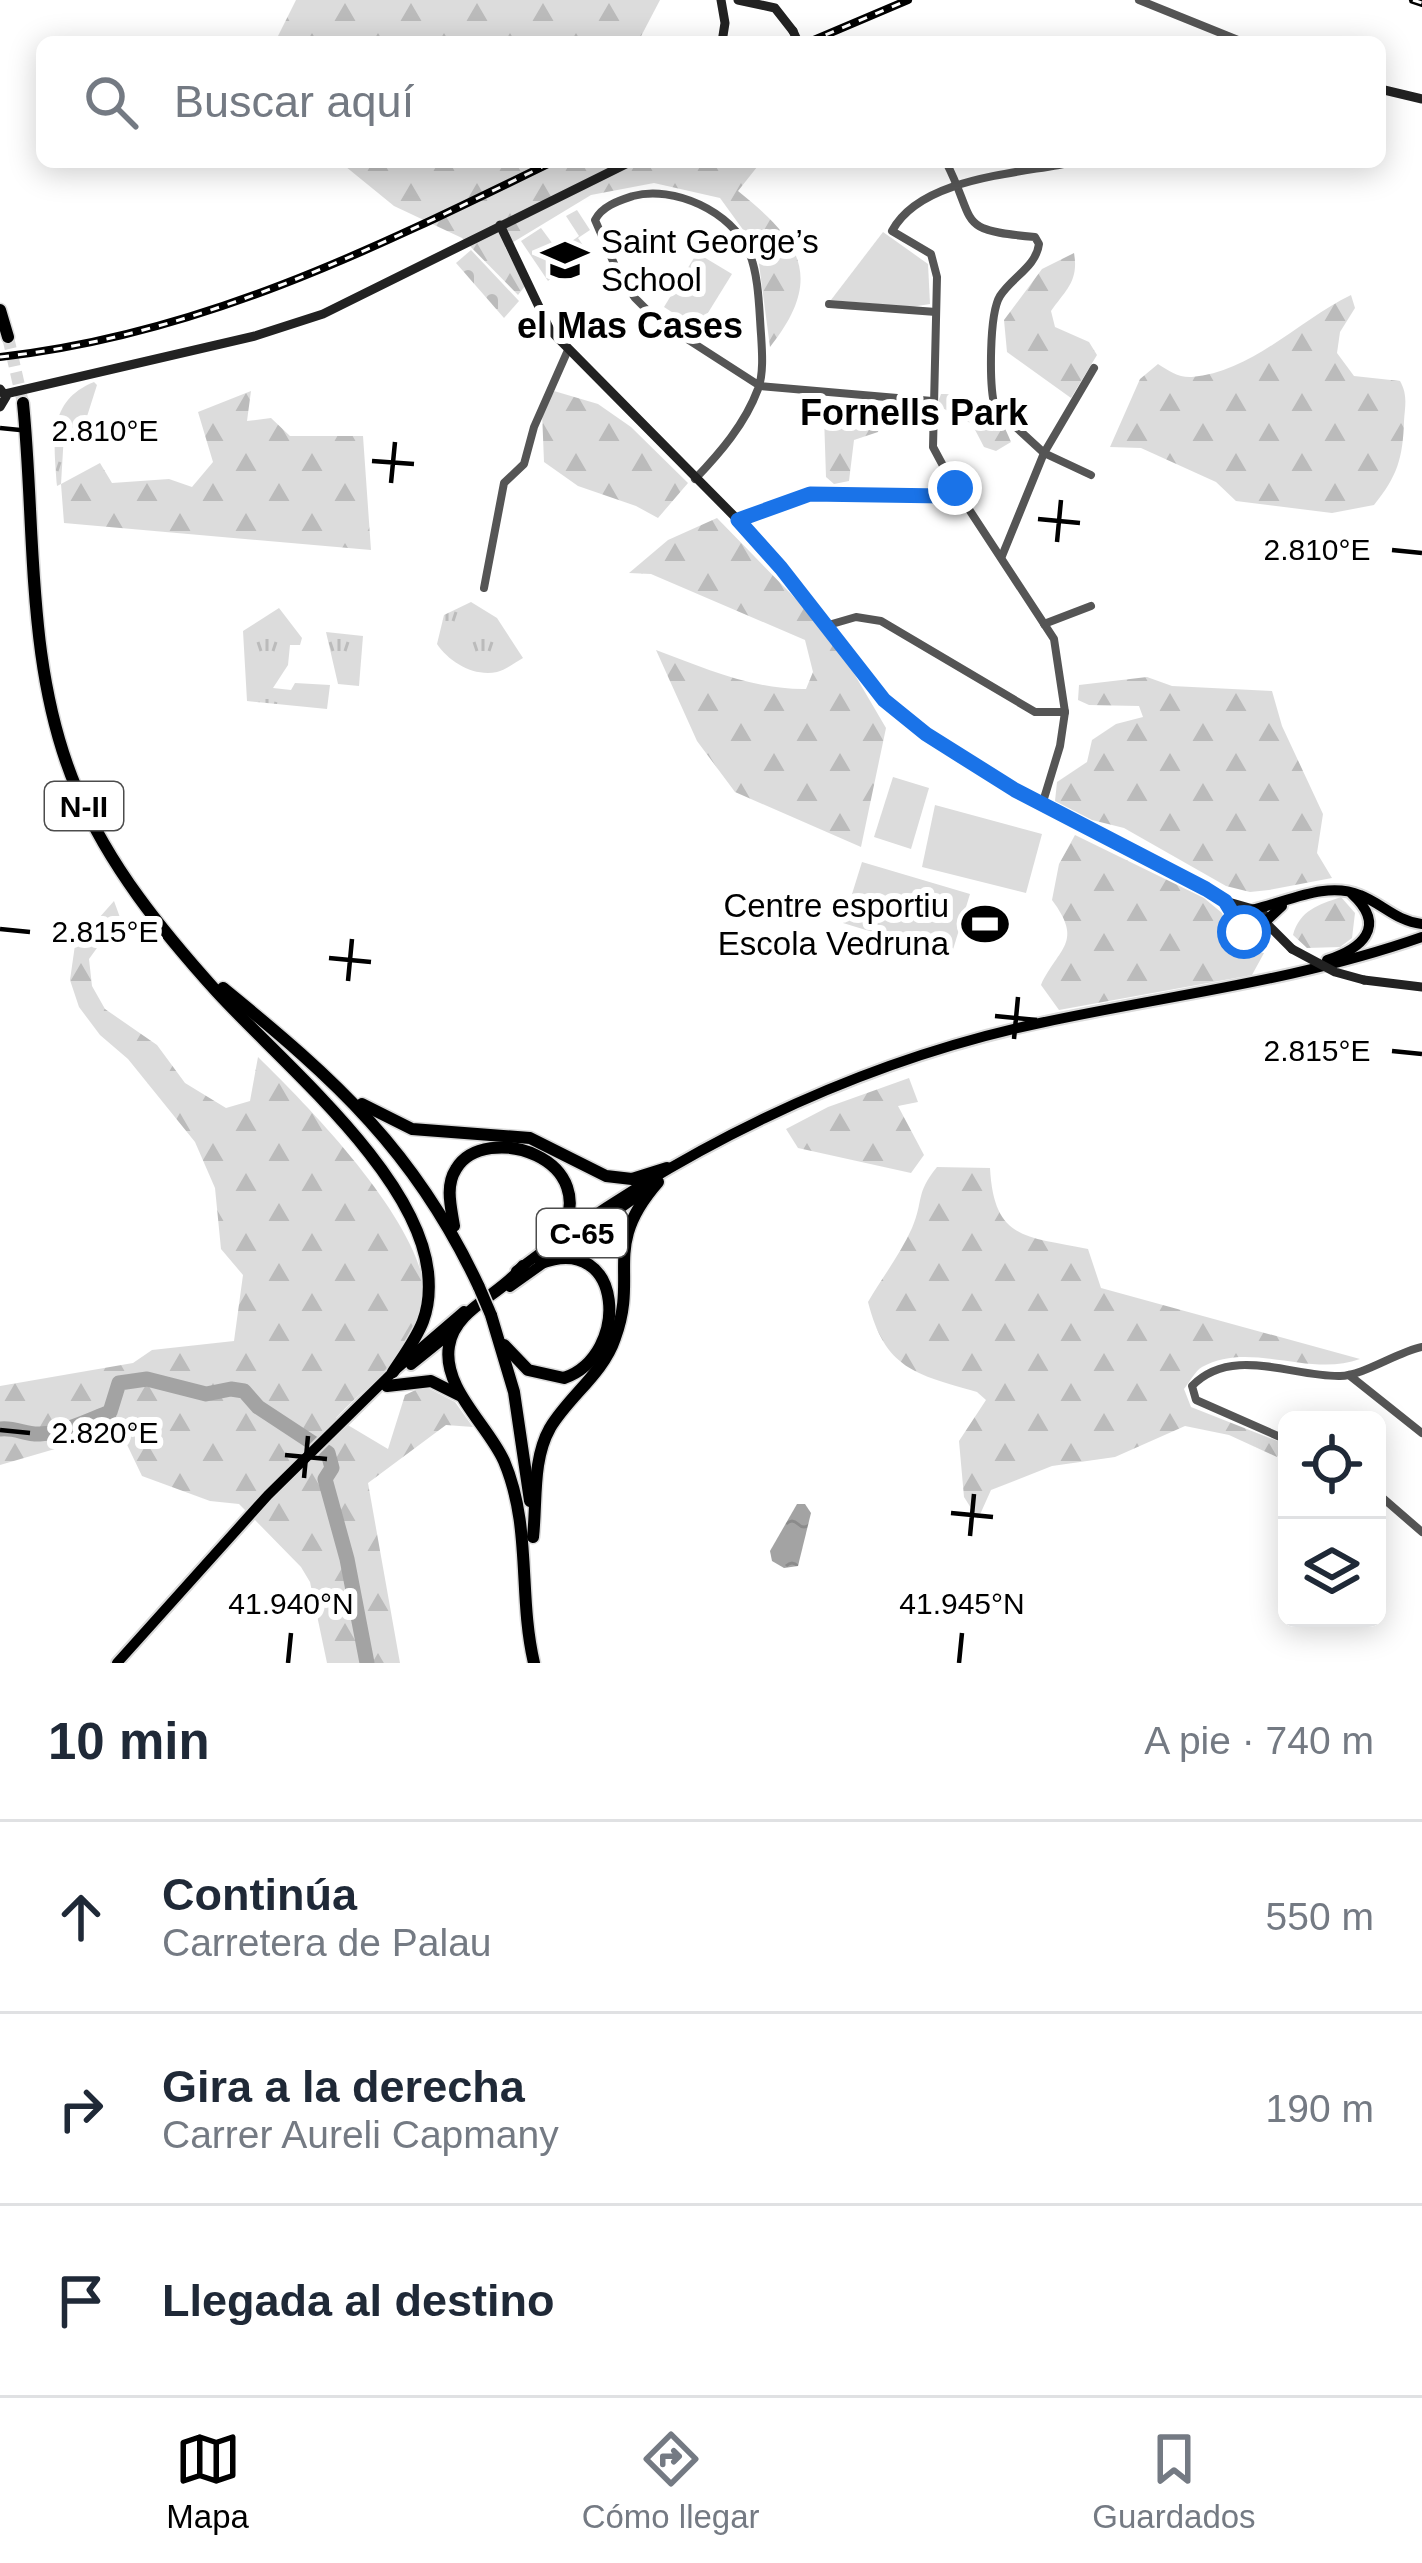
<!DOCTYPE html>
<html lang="es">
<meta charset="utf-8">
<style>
body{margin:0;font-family:Arial,sans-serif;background:#f2f2f3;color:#1f2937}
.controls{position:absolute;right:36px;bottom:36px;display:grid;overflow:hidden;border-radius:18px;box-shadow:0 6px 30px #0003}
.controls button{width:108px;height:108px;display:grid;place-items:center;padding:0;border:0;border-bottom:3px solid #e0e1e3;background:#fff;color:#1f2937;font:60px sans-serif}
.stop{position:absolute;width:36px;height:36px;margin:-27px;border:9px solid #1a73e8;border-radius:50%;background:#fff}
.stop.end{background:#1a73e8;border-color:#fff;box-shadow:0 3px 12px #0008}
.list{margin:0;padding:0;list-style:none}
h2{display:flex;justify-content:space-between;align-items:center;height:156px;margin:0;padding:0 48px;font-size:51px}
h2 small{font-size:39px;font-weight:400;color:#747a83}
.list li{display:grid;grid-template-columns:78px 1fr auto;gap:36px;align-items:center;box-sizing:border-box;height:192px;padding:0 48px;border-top:3px solid #e0e1e3}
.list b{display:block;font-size:45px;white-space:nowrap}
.list p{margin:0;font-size:39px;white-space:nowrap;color:#747a83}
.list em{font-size:39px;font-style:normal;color:#747a83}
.icon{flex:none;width:66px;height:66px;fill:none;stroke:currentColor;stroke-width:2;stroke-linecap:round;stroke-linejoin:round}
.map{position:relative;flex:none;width:1422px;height:1663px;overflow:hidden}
.search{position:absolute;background:#fff;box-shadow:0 6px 30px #0003;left:36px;right:36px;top:36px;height:132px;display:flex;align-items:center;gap:30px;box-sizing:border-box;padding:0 42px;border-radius:18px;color:#747a83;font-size:45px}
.sheet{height:732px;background:#fff}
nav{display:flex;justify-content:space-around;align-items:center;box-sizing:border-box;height:168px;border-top:3px solid #e0e1e3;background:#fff;font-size:33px;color:#747a83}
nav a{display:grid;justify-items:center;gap:6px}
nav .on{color:#000}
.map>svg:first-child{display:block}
.grass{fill:url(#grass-tufts)}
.forest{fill:url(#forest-firs)}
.cemetery{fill:url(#cemetery-stones)}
.park{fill:#dcdcdc}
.water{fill:url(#water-ripples)}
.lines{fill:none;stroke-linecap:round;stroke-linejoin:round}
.river{stroke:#a3a3a3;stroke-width:15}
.highway-tunnel{stroke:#d9d9d9;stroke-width:12;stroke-dasharray:12 6;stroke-linecap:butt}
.primary-casing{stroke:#dbdbdb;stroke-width:14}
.highway-casing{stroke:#dbdbdb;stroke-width:15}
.street{stroke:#555;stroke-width:8}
.secondary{stroke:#222;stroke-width:9}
.primary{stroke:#000;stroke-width:10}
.highway{stroke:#000;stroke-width:12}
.rail-casing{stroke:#000;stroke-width:8}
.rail{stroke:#fff;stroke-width:3;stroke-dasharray:9;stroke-linecap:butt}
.highway-bridge-casing{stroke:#dbdbdb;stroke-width:15;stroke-linecap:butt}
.secondary-bridge{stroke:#222;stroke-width:9}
.highway-bridge{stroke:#000;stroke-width:12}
.route{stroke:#1a73e8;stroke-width:15}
.ticks{fill:none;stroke:#000;stroke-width:4.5}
.labels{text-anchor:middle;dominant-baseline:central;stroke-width:12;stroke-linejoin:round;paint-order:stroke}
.shield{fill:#fff;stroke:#4c4c4c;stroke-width:3}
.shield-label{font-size:30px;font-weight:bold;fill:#000}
.poi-label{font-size:33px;fill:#000;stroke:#fff;text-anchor:start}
.neighbourhood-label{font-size:36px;font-weight:bold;fill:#000;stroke:#fff}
.ticks-label{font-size:30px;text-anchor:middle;fill:#000;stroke:#fff;stroke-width:12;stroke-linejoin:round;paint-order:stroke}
</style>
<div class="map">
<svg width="1422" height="1663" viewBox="0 0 1422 1663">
<defs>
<pattern id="grass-tufts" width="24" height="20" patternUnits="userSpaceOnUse" patternTransform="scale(3)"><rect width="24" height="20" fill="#dcdcdc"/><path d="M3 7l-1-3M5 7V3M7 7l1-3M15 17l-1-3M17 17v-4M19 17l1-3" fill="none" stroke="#bbb"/></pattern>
<pattern id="forest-firs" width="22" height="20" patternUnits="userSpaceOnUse" patternTransform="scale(3)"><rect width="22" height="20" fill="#dcdcdc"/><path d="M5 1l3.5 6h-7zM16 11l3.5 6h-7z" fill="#bbb"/></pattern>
<pattern id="cemetery-stones" width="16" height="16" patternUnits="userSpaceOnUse" patternTransform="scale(3)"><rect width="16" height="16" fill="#dcdcdc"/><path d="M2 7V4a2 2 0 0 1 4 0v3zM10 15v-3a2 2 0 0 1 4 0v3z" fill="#bbb"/></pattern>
<pattern id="water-ripples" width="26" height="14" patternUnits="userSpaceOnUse" patternTransform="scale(3)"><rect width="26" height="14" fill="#a3a3a3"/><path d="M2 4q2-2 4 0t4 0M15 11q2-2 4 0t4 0" fill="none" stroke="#8b8b8b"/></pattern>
</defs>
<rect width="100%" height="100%" fill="#fff"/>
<g class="grass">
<path d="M 94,382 L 97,385 L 83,429 L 76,425 L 64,434 L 61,484 L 57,486 C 54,441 47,401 94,382 Z"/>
<path d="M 471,602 L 497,618 L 523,658 C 516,662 505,670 497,672 C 474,677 449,662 437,644 L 444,615 Z"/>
<polygon points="279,608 302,638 300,645 290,645 288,665 273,688 291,690 295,683 330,685 327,709 247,701 243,631"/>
<polygon points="326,632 363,636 359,686 338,684"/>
</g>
<g class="forest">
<polygon points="296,0 660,0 638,42 275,42"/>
<path d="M 340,162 L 761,162 L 738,191 C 799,240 826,277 770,347 L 757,249 L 720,198 L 654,183 L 591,195 L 505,247 L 525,286 L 518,295 L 462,238 L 394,206 Z"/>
<path d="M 1074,253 C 1079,281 1066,290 1051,311 L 1055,327 L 1089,342 L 1097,355 L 1071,398 L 1007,352 L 1004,320 L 1042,269 Z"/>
<path d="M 1351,295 L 1355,308 L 1340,332 L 1337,353 L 1354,376 L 1400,381 C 1408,395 1405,406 1404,421 C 1403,458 1397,477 1374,505 L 1332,513 L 1236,501 L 1216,482 L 1141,448 L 1110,447 L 1140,379 L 1158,364 C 1169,371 1179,378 1192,377 C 1252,372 1299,320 1351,295 Z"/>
<polygon points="251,391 247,421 271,418 290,436 363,436 371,550 64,523 61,484 100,463 112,483 169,479 192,487 213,462 198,412"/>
<polygon points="554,391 598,404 631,427 688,483 658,518 636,506 578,486 544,462 542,412"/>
<path d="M 941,394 C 978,393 998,407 1011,442 L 996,451 L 984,447 L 972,424 L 937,405 Z"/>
<polygon points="818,401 889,406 878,432 854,440 849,481 834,484 826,477 824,416 819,410"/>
<path d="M 717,518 L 832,636 L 886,728 L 861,847 L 735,792 L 697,741 L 656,650 C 704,668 754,690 806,689 L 813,672 L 805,640 L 651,574 L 629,573 L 668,540 Z"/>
<polygon points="1147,677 1172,686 1272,691 1282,726 1323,814 1317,853 1332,878 1269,890 1250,892 1226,886 1124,828 1092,820 1055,801 1057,782 1087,762 1092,740 1116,724 1143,717 1139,706 1089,705 1078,700 1079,685"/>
<path d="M 1075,835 L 1204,898 L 1222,913 L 1234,947 L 1264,953 L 1252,975 L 1059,1010 L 1041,985 C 1059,947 1084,943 1052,900 L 1059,864 Z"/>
<path d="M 1341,897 L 1355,913 L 1352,938 L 1340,947 L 1307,948 L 1293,935 C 1300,910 1318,905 1341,897 Z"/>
<path d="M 114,901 L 126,934 L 102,941 L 89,959 L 92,986 L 105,1009 L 157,1045 L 185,1083 L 226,1108 L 250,1101 L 258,1057 C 311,1109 402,1203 422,1275 C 426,1293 418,1322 410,1338 C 394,1370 359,1392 336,1418 L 388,1449 L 405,1395 L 424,1386 L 455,1402 L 473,1427 L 446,1425 L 368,1483 L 400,1663 L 327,1663 L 310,1582 L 301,1567 L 255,1520 L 239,1504 L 210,1501 L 142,1476 L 120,1430 L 0,1465 L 0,1386 L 133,1363 L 152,1350 L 234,1341 L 243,1275 L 221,1249 L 215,1188 L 195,1142 L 128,1059 L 100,1035 L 79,1007 L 70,980 L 77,931 L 91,927 Z"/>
<polygon points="909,1078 918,1102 898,1106 924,1155 911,1173 798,1148 786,1129 828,1107"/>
<path d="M 937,1167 L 990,1168 C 994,1241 1026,1236 1088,1249 L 1101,1288 L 1360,1359 C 1310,1378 1250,1340 1202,1367 C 1195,1371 1189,1383 1184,1389 L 1191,1407 L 1285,1444 L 1277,1457 L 1229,1435 L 1185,1426 L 1115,1457 L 1052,1466 L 991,1490 L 978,1519 L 964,1497 L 959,1441 L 986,1400 L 977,1392 C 915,1374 885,1369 868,1302 C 882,1278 901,1253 912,1228 C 924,1200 915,1194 937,1167 Z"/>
</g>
<polygon class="cemetery" points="471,250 519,301 504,318 456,263"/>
<g class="park">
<polygon points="577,210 590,230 578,238 587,251 548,281 521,241 541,228 558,251 579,236 566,216"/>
<polygon points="883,232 928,264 930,304 911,307 831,300"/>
<polygon points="697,253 732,274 698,329 664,307"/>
<polygon points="893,777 929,788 911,849 874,837"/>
<polygon points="935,805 1042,834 1026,893 922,867"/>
<polygon points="862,862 970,894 951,956 843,923"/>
</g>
<polygon class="water" points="797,1504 805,1504 811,1513 798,1566 784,1568 772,1561 770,1551"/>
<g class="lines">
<path class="river" d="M 0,1429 C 15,1427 26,1435 40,1434 C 64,1433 89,1420 110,1412 L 119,1383 L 147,1379 L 206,1394 L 231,1389 L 244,1391 L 258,1407 L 328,1453 L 332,1468 L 325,1479 L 347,1559 L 367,1663"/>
<polyline class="highway-tunnel" points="8,337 23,403"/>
<defs>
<g id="primary">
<path d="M 1255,909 C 1289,901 1327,881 1360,895 C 1383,904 1396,921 1422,924"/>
<polyline points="1267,920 1282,906"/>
<path d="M 1327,960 C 1361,949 1388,927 1352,894"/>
<path d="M 516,1271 C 671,1153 849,1064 1040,1023 C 1169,995 1297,981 1422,937"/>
<polyline points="510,1287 646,1190"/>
<polyline points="411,1365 452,1332"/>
<polyline points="117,1663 268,1495 393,1372 464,1311"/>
</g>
<g id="highway">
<polyline points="0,310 8,337"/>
<path d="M 23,403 C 36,532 25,668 77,790 C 109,866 162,931 217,992 C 282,1063 417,1173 428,1272 C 433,1318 416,1337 393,1372"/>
<path d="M 223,988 C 336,1080 416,1152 479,1287"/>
<polyline points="362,1104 412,1129 530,1138 606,1176 632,1179 667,1168"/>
<path d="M 454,1226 C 451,1207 445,1186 456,1169 C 484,1121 608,1157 558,1240"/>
<path d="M 523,1266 C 502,1295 455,1308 449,1346 C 442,1388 488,1425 504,1461 C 532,1527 518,1595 534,1663"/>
<polyline points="491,1315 514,1392 530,1501"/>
<path d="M 504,1345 L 528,1370 L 564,1378 C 631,1355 624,1232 541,1263"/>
<polyline points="387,1386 431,1381 459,1395"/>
<path d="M 533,1537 C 537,1501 532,1460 550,1428 C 569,1396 603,1374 615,1338 C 639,1273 601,1247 658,1182"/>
</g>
</defs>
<use href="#primary" class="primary-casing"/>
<use href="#highway" class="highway-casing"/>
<g class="street">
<polyline points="1139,0 1243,42"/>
<path d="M 946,162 C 978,224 954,230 1035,237 L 1039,244 C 1036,267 1012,277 1000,296 C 989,314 989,386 995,408 L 1044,453 L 1091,475"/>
<polyline points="829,304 936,312"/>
<path d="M 695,479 C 720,453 745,424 758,389 C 764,374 762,350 761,334 C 759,308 759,276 749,252 C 732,211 673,185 633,196 C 618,201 602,206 595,220 L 619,275 L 635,298 L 656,319 L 760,386 L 932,401"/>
<polyline points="738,520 810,493 944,496 955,488"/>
<polyline points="1002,556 1044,453 1094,368"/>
<polyline points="484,588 504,483 524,464 534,427 568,350"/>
<polyline points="1044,624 1091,606"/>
<polyline points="825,626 856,617 881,621 1035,712 1065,712"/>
<path d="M 1042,805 L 1060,746 L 1065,712 L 1054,639 L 955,488 L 933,447 L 937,277 L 931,254 L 892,231 C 921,177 1018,174 1074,162"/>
<polyline points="1349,1375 1422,1433"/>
<path d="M 1287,1440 L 1196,1400 L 1192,1386 C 1232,1345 1292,1377 1340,1376 C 1363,1376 1397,1352 1422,1347"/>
<polyline points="1377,1493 1422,1532"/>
</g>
<g class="secondary">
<polyline points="721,0 725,23 722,42"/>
<polyline points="738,0 775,8 793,31"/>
<polyline points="1380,89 1422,99"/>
<polyline points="500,225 550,330 738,520 781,568 884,700 926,734 1015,790 1165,866 1225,901 1253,909"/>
<polyline points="0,389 6,397 0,407"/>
<polyline points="5,394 255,336 323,314 630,162"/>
<circle cx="1253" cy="923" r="14"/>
<polyline points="1267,924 1292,949"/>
<polyline points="1364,980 1422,987"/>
</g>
<use href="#primary" class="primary"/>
<use href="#highway" class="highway"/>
<defs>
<g id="rail">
<polyline points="1413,0 1422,3"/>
<polyline points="809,42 908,0"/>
<path d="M 0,357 C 199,335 374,249 552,162"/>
</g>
</defs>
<use href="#rail" class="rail-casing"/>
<use href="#rail" class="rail"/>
<defs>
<polyline id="highway-bridge" points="479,1287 491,1315"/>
</defs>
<use href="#highway-bridge" class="highway-bridge-casing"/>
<g class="secondary-bridge">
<polyline points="793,31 798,42"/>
<polyline points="1292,949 1335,972 1364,980"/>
</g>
<use href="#highway-bridge" class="highway-bridge"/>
</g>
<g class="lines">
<polyline class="route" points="955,488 944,496 810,494 738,520 781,568 884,700 926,734 1015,790 1206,889 1225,901 1244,932"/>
</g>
<path class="ticks" d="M 0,428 L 30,431M 372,461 L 414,464M 391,483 L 395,442M 1038,519 L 1080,523M 1057,542 L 1061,500M 1392,550 L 1422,553M 0,929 L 30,932M 329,958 L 371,962M 348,981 L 352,939M 995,1016 L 1037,1020M 1014,1039 L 1018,997M 1392,1051 L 1422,1054M 0,1430 L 30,1433M 285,1455 L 327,1459M 304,1478 L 308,1436M 951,1513 L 993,1517M 970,1536 L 974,1494M 288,1663 L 291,1633M 959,1663 L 962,1633"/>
<defs>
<symbol id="school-bare" viewBox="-9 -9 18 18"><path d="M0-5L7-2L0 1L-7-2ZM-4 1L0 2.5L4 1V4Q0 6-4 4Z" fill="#000" stroke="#fff" stroke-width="2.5" paint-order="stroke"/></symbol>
<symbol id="stadium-bare" viewBox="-9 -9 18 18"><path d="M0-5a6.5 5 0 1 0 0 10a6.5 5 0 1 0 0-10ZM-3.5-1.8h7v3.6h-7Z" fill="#000" stroke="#fff" stroke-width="2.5" paint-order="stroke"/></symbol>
</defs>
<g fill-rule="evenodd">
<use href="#school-bare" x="532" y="227" width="66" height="66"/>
<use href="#stadium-bare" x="952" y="891" width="66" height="66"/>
</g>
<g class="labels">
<g class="shield">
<rect x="45" y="782" width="78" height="48" rx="9"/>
<rect x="537" y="1209" width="90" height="48" rx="9"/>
</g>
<g class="shield-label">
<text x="84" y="806">N-II</text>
<text x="582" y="1233">C-65</text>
</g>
<g class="poi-label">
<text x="601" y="241">Saint George’s<tspan x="601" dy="38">School</tspan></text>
<text x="949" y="905" text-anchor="end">Centre esportiu<tspan x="949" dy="38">Escola Vedruna</tspan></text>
</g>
<g class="neighbourhood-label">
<text x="630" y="325">el Mas Cases</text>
<text x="914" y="412">Fornells Park</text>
</g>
</g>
<g class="ticks-label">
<text x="105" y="441">2.810°E</text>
<text x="1317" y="560">2.810°E</text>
<text x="105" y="942">2.815°E</text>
<text x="1317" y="1061">2.815°E</text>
<text x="105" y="1443">2.820°E</text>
<text x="291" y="1614">41.940°N</text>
<text x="962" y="1614">41.945°N</text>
</g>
</svg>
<div class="controls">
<button><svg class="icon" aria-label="locate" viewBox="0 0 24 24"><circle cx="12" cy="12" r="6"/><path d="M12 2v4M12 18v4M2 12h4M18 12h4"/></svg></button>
<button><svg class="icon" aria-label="layers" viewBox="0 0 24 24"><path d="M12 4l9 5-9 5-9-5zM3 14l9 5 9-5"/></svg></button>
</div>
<div class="stop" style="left:1244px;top:932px"></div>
<div class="stop end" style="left:955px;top:488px"></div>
<div class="search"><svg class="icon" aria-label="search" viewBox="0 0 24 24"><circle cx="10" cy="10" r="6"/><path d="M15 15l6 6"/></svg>Buscar aquí</div>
</div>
<section class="sheet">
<h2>10 min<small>A pie · 740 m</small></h2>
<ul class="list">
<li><svg class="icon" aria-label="ahead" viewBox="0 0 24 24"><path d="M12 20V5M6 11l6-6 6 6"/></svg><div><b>Continúa</b><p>Carretera de Palau</p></div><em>550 m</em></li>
<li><svg class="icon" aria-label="right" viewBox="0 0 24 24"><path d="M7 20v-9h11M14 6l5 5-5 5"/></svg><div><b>Gira a la derecha</b><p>Carrer Aureli Capmany</p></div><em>190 m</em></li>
<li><svg class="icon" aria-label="arrive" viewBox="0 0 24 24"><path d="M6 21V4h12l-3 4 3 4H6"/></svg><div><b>Llegada al destino</b></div></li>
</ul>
</section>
<nav>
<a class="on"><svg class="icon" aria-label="map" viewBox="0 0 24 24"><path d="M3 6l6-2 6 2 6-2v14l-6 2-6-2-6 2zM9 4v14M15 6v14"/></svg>Mapa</a>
<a><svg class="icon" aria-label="directions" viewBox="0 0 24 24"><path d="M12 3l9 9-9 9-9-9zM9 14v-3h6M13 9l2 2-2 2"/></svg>Cómo llegar</a>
<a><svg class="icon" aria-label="saved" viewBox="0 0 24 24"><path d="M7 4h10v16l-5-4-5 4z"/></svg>Guardados</a>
</nav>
